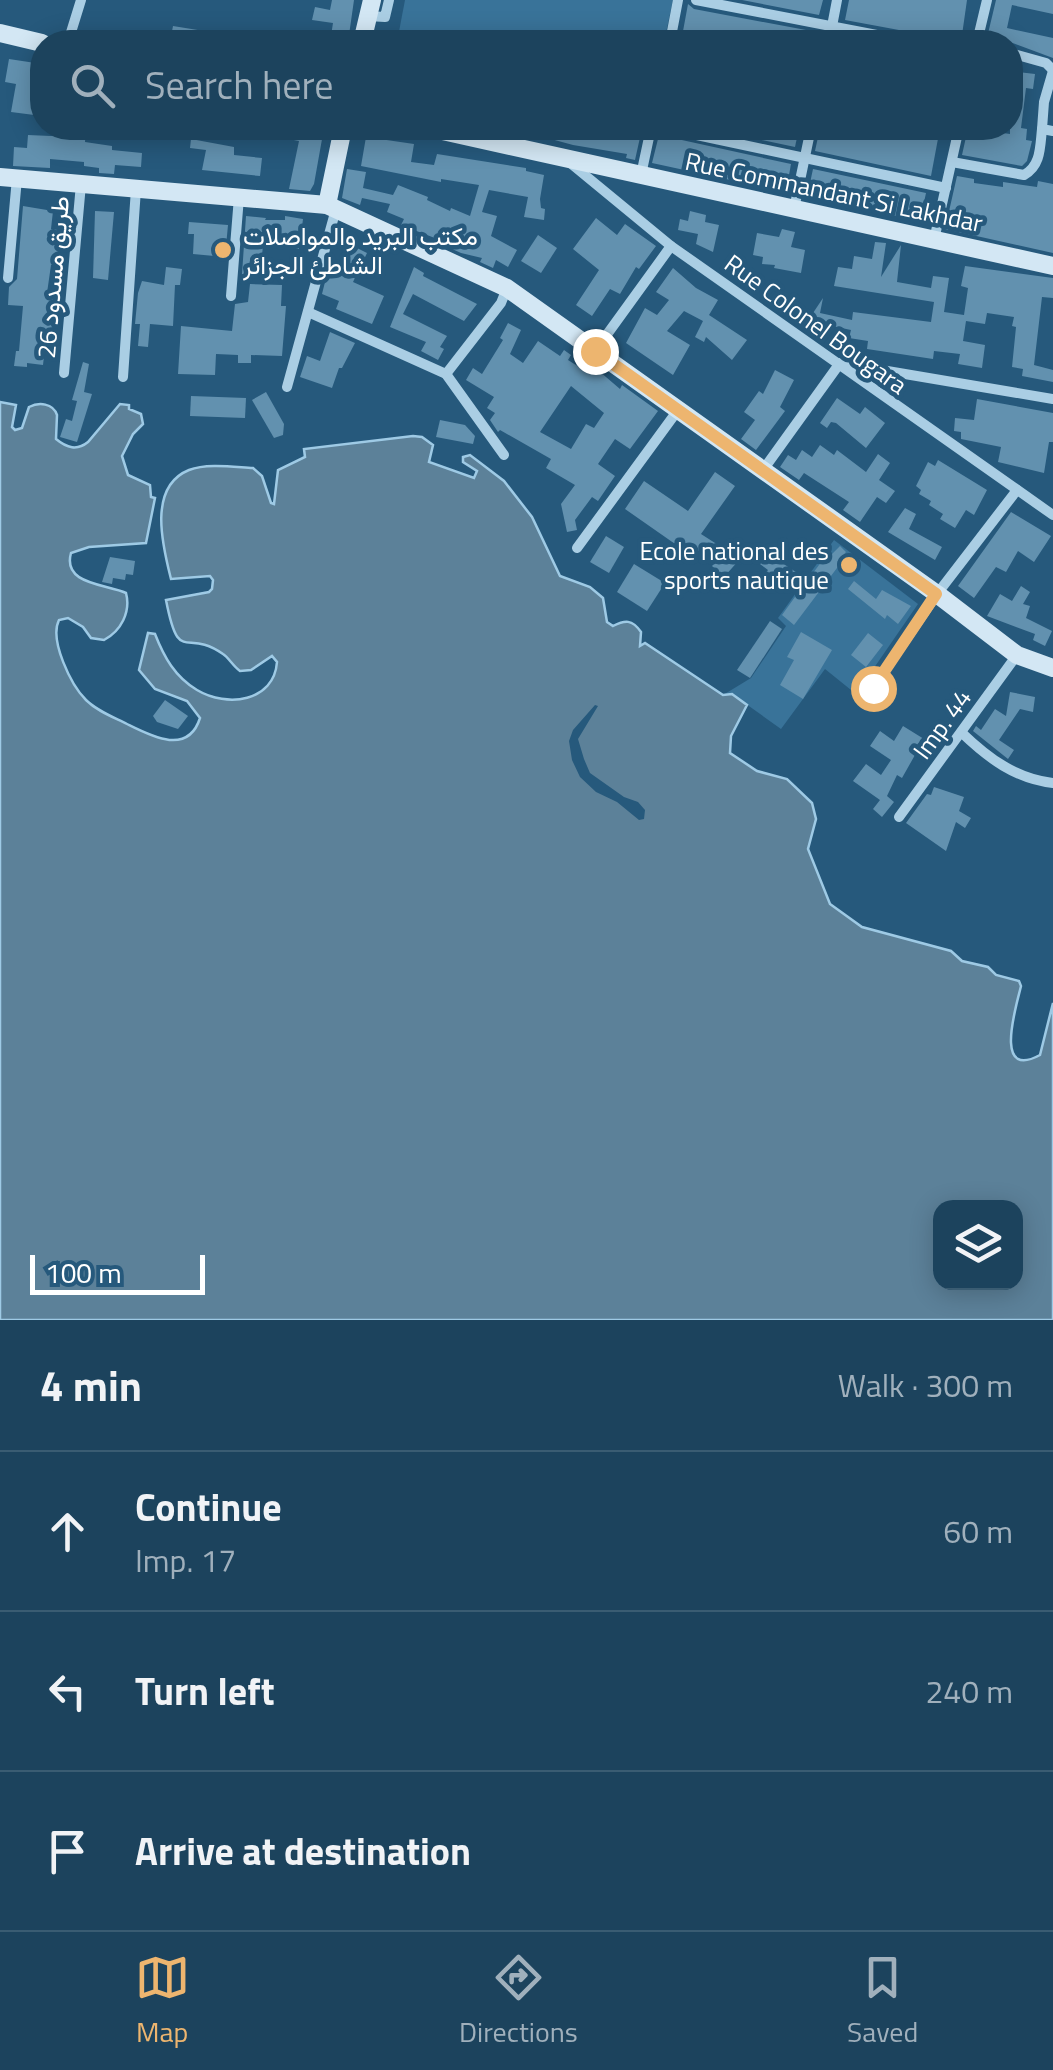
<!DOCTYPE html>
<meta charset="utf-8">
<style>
body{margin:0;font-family:"Titillium Web",Vazirmatn,sans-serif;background:#294e66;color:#f1f3f6}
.controls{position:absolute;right:30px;bottom:30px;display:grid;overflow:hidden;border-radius:20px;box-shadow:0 5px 25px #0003}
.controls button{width:90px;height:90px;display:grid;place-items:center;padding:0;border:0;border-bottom:2px solid #3a5c72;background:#1c435d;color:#f1f3f6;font:50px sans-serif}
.scale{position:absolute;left:30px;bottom:25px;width:175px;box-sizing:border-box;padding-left:10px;border:5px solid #fff;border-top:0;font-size:28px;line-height:35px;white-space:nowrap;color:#fff;-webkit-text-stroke:8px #26597c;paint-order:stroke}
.stop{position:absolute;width:30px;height:30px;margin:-22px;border:8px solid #edb56f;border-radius:50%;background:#fff}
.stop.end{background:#edb56f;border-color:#fff;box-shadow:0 2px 10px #0008}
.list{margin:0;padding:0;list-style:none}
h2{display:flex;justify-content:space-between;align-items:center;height:130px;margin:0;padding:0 40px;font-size:42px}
h2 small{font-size:32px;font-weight:400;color:#a0b0bc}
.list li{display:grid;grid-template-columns:65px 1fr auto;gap:30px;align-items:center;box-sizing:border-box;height:160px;padding:0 40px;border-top:2px solid #3a5c72}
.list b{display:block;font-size:38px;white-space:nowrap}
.list p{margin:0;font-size:32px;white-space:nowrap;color:#a0b0bc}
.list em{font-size:32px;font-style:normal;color:#a0b0bc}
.icon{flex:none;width:55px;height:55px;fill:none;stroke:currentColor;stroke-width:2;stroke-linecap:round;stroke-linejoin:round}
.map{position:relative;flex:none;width:1053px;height:1320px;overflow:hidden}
.search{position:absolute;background:#1c435d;box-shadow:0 5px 25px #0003;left:30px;right:30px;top:30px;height:110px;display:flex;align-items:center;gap:25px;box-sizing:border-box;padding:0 35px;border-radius:40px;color:#a0b0bc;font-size:38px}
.sheet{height:610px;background:#1c435d}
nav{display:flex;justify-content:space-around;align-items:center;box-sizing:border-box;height:140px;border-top:2px solid #3a5c72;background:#1c435d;font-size:28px;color:#a0b0bc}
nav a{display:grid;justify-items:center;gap:5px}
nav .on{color:#edb56f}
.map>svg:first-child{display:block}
.green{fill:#397399}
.water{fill:#5c8199;stroke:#9ecae5;stroke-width:2.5;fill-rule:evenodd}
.pier{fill:#26597c}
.building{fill:#6291af;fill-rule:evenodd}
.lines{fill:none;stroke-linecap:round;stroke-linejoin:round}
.street{stroke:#aacee4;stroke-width:10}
.secondary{stroke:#d3e7f4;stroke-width:18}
.route{stroke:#edb56f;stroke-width:12}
.poi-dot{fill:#edb56f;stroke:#26597c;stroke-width:4}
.labels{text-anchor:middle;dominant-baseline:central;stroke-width:9;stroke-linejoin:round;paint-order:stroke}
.street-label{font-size:25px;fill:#fff;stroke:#26597c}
.poi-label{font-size:25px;fill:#fff;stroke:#26597c;text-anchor:start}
</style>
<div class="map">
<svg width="1053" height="1320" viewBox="0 0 1053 1320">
<rect width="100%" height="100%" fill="#26597c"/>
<g class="green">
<polygon points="405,0 673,0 664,42 397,42"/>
<polygon points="834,540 918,604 856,694 825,669 781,729 732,694 723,695 751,678 786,626 778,618"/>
</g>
<path class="water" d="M 0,402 L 16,405 L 12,427 L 15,430 L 22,428 L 29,407 C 39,402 53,403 57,415 L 56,439 C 67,448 77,451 88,442 L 120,404 L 129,405 L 129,409 L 141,414 L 143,424 L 133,434 L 122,456 L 128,475 L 150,485 L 151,497 L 155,498 L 146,543 L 89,547 L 71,553 C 62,585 107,584 126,593 C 131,612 121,631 104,640 L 91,638 L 83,627 L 68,618 L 59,620 C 49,640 71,685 86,700 C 97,711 113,717 127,724 C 151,736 188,756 200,718 L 187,701 L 155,689 L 139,670 L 148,633 L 155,634 C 164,657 175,677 197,690 C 227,708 274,702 277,662 L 272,656 L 251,670 L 240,671 C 233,666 229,658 223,654 C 185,627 179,667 166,600 L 209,592 L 212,589 L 213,580 L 210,576 L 171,579 C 163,547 147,487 189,470 C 207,463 234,467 253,468 L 262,476 L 271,503 L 274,504 L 278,470 L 305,457 L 304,449 L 413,436 L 422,437 L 433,445 L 429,462 L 474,478 L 477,471 L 463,462 L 463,457 L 470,455 L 504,481 L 532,517 L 560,576 L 590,587 L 603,598 L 607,622 L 613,626 C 625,620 632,619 641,632 L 640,646 L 645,643 L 723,695 L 732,694 L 747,705 L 731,736 L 730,753 L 757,771 L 787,779 L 812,803 L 816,819 L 808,849 L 830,904 L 862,927 L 951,951 L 962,961 L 988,967 L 996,975 L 1019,981 L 1021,986 C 1017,1004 992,1081 1040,1055 L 1053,1003 L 1053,1320 L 0,1320 ZM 940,1208 L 1016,1208 L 1016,1282 L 940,1282 Z"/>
<polygon class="pier" points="595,705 598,706 578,739 584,759 590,773 624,797 638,802 645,810 644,819 639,820 617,802 596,792 580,777 572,760 569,741 573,730"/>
<g class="building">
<polygon points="332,0 354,0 348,42 330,42 333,23 312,20 315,7 330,10"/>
<polygon points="742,0 823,0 819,15"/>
<polygon points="849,0 967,0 961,42 933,42 921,40 915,33 845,20"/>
<polygon points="996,0 1053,0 1053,14 1012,5 1007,28 1053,38 1053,58 1010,42 986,42"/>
<polygon points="688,4 694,9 822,33 820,42 681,42"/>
<polygon points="173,26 210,32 208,42 170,42"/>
<polygon points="9,59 42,64 42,116 11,112 16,84 5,82"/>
<polygon points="1010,71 1035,74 1033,89 1026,88 1021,128 1027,129 1026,140 1032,141 1027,161 1022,166 962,155 968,128 1010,134"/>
<polygon points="75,128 86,128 85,142 112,146 112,150 142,153 141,167 115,165 114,174 99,173 99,168 84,166 84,162 50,159 50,168 13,166 14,147 27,148 28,135 74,137"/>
<polygon points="252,128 324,128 314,184 310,191 289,189 299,141 251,132"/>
<polygon points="529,128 610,128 641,133 635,160 626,158 627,154 573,145 529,133"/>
<polygon points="704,128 799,128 795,147"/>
<polygon points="820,128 940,128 931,176 815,151"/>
<polygon points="659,135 791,164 786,192 652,163"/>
<polygon points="366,137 414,144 411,162 434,165 437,154 526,168 526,171 544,175 540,199 541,208 545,209 544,220 524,217 528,197 489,190 482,212 497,216 491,236 517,250 508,267 496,260 493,268 480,262 482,258 461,253 439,243 440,240 401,225 404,219 387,212 390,204 362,198 360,205 342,198 347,169 366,172 363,188 393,195 398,185 428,197 427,200 450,211 451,208 470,216 479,185 441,179 441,182 361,166"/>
<polygon points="191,139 234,147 234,155 262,158 260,176 202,170 206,150 190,148"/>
<polygon points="813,169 926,193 920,221 807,197"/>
<polygon points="957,176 974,179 974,183 1003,187 1003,182 1037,187 1038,181 1053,184 1053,253 945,229"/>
<polygon points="23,206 53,211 51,229 62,230 56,265 51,265 47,293 55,293 53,313 56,315 50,336 41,335 39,355 44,356 43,365 27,363 27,367 14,366 16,351 19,351 23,306 8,305 9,287 17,279"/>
<polygon points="95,211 114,212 108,280 93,278"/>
<polygon points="690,211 706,215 705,222 719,225 713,252 696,244 698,234 678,230 680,219 688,221"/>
<polygon points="246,216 266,218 265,220 285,220 285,216 303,219 301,235 318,240 316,250 299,245 299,249 287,247 288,235 264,235 260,276 242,274"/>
<polygon points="596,218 617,235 625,224 656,246 639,269 636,267 620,294 610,289 592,316 576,305 599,270 573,249"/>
<polygon points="189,222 228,225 225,257 193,254 194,234 188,234"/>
<polygon points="782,229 795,232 791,247 805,250 801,273 774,268 775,265 762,264 763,257 753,255 757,233 779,237"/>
<polygon points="538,235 557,248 541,273 521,261"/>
<polygon points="875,242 886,243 881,277 901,245 897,282 931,288 933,276 949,278 944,312 964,315 968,288 961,286 965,266 1053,278 1053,298 1042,297 1034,365 1053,370 1053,382 1022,376 1023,369 1012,367 1016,327 1012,326 1014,317 987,313 985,324 966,321 963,341 985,345 982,368 958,364 960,354 934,351 933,359 867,349 868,341 849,338 851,330 818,323 815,336 803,328 823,298 820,313 852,320 853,312 931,322 934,302 834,286 838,267 852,269 854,256 872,259"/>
<polygon points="349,244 367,253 353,282 384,296 372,324 336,309 339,301 322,294 328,270 335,272"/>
<polygon points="166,267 182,269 180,285 175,285 173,326 150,324 148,347 138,346 140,324 135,324 138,293 142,281 164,285"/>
<polygon points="414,267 424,273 423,276 477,304 464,321 413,294 403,314 447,336 440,347 444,349 438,360 421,351 426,342 390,327"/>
<polygon points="673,268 696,288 718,300 709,315 747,340 732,360 706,337 704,342 695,337 703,321 684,311 667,331 690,345 673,375 626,343 645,308 657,315 669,300 656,292"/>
<polygon points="250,284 282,285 281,306 286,306 282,356 251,355 251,363 238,363 238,355 216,354 215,375 178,374 181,326 232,331 235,304 248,302"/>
<path d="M 508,323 L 521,330 L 510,354 L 523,363 L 538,341 L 560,356 L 564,350 L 571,355 L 568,360 L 587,372 L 592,365 L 620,389 L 622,385 L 658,411 L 630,449 L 615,439 L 598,464 L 615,476 L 598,501 L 592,497 L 575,520 L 577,530 L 567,532 L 561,504 L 575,485 L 546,468 L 551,459 L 500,430 L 498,432 L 490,420 L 495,413 L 487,408 L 494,397 L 466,380 L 473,368 L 482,374 L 503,340 L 500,338 ZM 571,386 L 604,413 L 594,428 L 586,424 L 571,449 L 540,432 Z"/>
<polygon points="330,332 355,343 342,368 339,368 332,388 300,377 307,356 320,361"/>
<polygon points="83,362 89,364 84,392 92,394 77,442 60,437 66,419 72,421 77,401 72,400"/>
<polygon points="775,370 794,380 780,407 785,411 756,450 741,439 755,420 744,412 759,391 763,394"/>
<polygon points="266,392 284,424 283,435 274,438 252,400"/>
<polygon points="191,396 246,398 245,418 190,416"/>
<polygon points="837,398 860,414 865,407 885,423 866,448 836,423 831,422 827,428 820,423"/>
<polygon points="977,399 1053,413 1053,442 1049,442 1044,473 998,462 1001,447 961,439 961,432 954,431 955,418 974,420"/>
<polygon points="440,420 465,425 475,436 473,444 436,437"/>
<polygon points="820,445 834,455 837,450 866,472 878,454 890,463 879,480 895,491 886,503 877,497 860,522 843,510 849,502 804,473 799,480 780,467 788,455 796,460 802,450 812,457"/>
<polygon points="938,460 987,490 974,515 966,510 955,528 940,519 943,514 929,505 931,501 919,494 921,490 916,486 928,462 935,466"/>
<polygon points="715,472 735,486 701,534 740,559 724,577 712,566 716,562 692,547 688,553 625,509 644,481 688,511"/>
<polygon points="905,508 916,514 909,529 942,547 935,560 888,532"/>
<polygon points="1011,512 1051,536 1034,562 1018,551 1006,572 996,567 974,598 958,586"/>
<polygon points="606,536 624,547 609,573 590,562"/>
<polygon points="840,546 846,552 837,562 840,564 794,625 782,615 800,590 783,579 777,588 762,578 768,570 760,564 767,553 808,580 827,554 830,556"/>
<polygon points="110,557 135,561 133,575 126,574 125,580 113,578 112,584 102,582"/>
<polygon points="634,564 665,583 647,611 617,592"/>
<polygon points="854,581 876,599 882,590 911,606 898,624 887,615 885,619 848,589"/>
<polygon points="1021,586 1030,592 1023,604 1030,606 1026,618 1052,631 1045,646 1033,640 1035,634 987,616 1000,594 1012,601"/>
<polygon points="770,621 782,629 750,678 737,670"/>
<polygon points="801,632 832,650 803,699 780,685 794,660 787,657"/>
<polygon points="868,633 883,645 866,667 851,655"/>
<polygon points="1010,692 1035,697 1033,712 1020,709 999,740 1014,750 1008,759 973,731 976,726 981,730 995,709 1006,716"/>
<polygon points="165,700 188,716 178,729 157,722 153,716"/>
<polygon points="903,726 924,739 902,778 897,775 887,796 894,802 882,817 873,809 880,800 853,781 866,764 881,775 891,760 870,746 880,731 894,741"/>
<polygon points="934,787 964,797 959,811 971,818 965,828 956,822 946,851 906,823 927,794 931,795"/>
</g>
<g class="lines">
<g class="street">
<polyline points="696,0 913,42"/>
<polyline points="368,16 385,17 389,0"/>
<polyline points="68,42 81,0"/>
<polyline points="670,42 678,0"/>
<polyline points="829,42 837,0"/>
<polyline points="977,42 987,0"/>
<polyline points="1010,53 1046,63 1053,70"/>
<polyline points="1053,71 1044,102 1042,129 1053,131"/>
<polyline points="664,128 946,188"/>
<polyline points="569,162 671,246 1053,515"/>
<path d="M 952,162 L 1024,175 C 1041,166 1040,147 1042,129"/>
<polyline points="641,175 651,128"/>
<polyline points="794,209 811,128"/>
<polyline points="934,240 959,128"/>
<polyline points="8,278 17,178"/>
<polyline points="231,296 239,197"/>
<polyline points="308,312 446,374 504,455"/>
<polyline points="595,351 671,246"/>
<polyline points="64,373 81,184"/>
<polyline points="446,374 501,303 507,288"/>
<polyline points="123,377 136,189"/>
<polyline points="287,387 336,209"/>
<polyline points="763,470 840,363 1053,399"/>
<polyline points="577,548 678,410"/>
<polyline points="873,688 937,594 1017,490"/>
<path d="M 962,733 C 988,758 1016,779 1053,783"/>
<polyline points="899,817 1017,655"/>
</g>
<g class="secondary">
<polyline points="0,33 42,43"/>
<polyline points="362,42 372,0"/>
<polyline points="429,128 1053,266"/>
<polyline points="0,177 327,205 507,288 937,594 1017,655 1053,668"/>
<polyline points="327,205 343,128"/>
</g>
</g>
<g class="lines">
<polyline class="route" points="595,351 936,594 873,688"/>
</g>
<g class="poi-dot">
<circle cx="223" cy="250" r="10"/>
<circle cx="849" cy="565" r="10"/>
</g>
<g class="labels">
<g class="street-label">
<text transform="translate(834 192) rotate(12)">Rue Commandant Si Lakhdar</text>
<text transform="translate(53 277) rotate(-85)">طريق مسدود 26</text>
<text transform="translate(816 324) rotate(36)">Rue Colonel Bougara</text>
<text transform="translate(942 724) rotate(-54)">Imp. 44</text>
</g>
<g class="poi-label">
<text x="243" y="236">مكتب البريد والمواصلات<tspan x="243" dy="29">الشاطئ الجزائر</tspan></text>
<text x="829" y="551" text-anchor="end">Ecole national des<tspan x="829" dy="29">sports nautique</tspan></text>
</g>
</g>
</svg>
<div class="controls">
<button><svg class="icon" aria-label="layers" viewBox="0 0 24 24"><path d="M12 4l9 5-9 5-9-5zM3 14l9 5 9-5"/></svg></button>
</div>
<div class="scale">100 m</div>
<div class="stop" style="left:873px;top:688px"></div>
<div class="stop end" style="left:595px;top:351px"></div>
<div class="search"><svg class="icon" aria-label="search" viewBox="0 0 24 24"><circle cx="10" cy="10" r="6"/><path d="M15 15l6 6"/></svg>Search here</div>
</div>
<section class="sheet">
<h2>4 min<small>Walk · 300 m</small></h2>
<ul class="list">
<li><svg class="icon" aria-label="ahead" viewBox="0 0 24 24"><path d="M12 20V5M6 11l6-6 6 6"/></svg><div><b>Continue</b><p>Imp. 17</p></div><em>60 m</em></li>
<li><svg class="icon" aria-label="left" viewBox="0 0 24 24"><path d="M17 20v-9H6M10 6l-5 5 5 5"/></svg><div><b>Turn left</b></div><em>240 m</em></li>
<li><svg class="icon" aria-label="arrive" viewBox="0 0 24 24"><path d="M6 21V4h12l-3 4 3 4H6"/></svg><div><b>Arrive at destination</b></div></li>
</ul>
</section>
<nav>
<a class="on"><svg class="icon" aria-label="map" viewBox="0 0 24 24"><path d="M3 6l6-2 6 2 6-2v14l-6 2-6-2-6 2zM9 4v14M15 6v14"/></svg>Map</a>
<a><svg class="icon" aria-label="directions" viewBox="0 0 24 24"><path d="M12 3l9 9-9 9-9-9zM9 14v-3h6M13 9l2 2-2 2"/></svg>Directions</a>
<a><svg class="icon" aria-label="saved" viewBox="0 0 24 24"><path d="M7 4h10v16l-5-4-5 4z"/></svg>Saved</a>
</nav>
